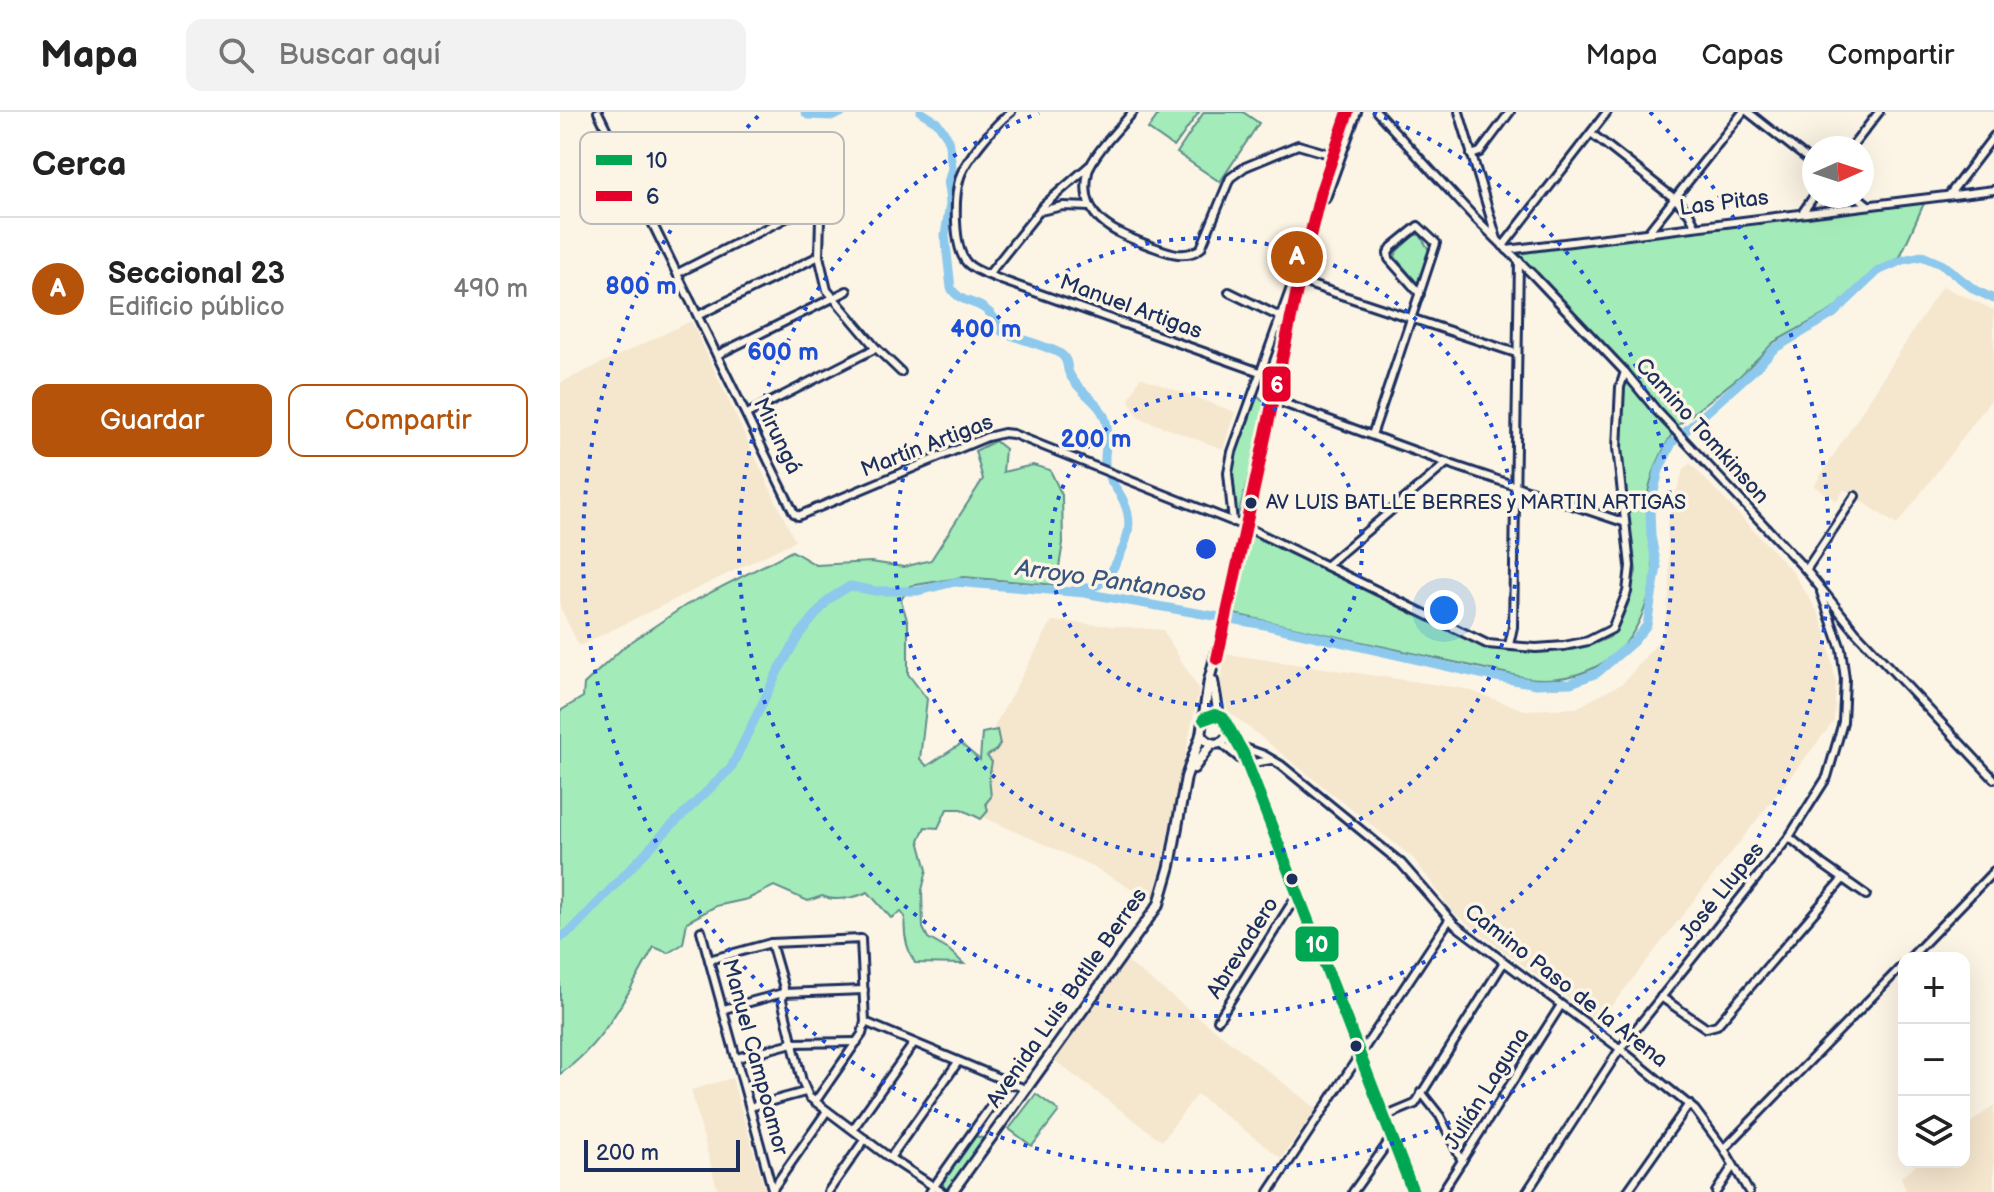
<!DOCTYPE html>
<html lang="es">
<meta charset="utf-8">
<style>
body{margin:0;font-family:"Balsamiq Sans",sans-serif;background:#f2f2f2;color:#222}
.controls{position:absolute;right:24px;bottom:24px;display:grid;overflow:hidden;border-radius:16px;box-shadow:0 8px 32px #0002}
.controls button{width:72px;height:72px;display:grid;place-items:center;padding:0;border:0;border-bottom:2px solid #e0e0e0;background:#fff;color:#222;font:40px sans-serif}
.compass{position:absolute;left:1242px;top:24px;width:72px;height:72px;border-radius:50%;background:#fff;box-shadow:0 8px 32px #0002;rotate:87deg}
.scale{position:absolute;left:24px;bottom:20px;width:156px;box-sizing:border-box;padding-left:8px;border:4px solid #1b2f5e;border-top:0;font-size:22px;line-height:28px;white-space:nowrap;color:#1b2f5e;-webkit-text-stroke:6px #fcf5e5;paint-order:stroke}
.you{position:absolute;left:884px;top:498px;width:28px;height:28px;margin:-20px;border:6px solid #fff;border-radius:50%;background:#1a73e8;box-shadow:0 0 0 12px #1a73e833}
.badge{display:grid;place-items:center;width:52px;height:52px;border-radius:50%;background:#b45309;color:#fff;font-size:26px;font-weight:700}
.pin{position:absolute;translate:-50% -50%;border:4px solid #fff;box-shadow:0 2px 8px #0006}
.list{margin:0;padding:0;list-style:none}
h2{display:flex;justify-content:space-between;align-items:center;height:104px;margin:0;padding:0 32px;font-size:34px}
h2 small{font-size:26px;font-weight:400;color:#767676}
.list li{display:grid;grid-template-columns:52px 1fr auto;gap:24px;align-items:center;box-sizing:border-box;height:144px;padding:0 32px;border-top:2px solid #e0e0e0}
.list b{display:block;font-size:30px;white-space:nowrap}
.list p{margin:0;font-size:26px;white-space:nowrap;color:#767676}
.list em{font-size:26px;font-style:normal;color:#767676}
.actions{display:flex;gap:16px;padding:24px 32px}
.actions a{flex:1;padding:18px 0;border:2px solid #b45309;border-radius:16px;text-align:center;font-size:28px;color:#b45309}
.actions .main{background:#b45309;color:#fff}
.icon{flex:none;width:44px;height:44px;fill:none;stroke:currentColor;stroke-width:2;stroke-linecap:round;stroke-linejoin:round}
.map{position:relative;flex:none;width:1434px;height:1080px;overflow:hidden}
header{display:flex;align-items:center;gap:48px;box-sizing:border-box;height:112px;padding:0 40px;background:#fff;border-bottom:2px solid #e0e0e0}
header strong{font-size:38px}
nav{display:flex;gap:44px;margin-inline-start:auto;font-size:28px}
.search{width:560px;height:72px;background:#f2f2f2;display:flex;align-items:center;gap:20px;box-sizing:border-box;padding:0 28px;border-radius:16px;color:#767676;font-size:30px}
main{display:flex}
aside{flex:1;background:#fff}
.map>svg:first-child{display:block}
.built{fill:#f5e6ce}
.green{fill:#a3ebb8;stroke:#5f8d8b;stroke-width:2}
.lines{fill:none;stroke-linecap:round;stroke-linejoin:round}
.river{stroke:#8dc8ed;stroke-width:9}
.minor-casing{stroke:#1b2f5e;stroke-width:12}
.major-casing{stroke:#1b2f5e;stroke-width:14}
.minor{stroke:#fcf5e5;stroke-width:6}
.major{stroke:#fcf5e5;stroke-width:8}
.bus-1-casing{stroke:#fcf5e5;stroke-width:18}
.bus-2-casing{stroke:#fcf5e5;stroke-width:18}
.bus-1{stroke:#00a651;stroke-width:12}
.bus-2{stroke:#e4002b;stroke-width:12}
.ring{fill:none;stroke:#1d4ed8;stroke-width:4;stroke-dasharray:4 8}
.bus-dot{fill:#1b2f5e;stroke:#fcf5e5;stroke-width:3}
.labels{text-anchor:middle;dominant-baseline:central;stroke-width:7;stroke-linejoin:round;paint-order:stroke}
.bus-label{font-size:20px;fill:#1b2f5e;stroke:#fcf5e5;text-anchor:start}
.street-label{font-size:22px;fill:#1b2f5e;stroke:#fcf5e5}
.water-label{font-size:24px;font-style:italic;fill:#385582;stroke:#fcf5e5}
.key{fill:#fcf5e5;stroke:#b8babc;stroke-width:2}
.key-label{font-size:22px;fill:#1b2f5e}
.centre{fill:#1d4ed8;stroke:#fcf5e5;stroke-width:4}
.ring-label{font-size:24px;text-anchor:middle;font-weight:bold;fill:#1d4ed8;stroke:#fcf5e5;stroke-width:7;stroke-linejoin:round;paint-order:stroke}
.line-badge{stroke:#fcf5e5;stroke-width:3}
.badge-label{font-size:22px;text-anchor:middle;font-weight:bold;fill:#fff}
</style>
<header>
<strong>Mapa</strong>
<div class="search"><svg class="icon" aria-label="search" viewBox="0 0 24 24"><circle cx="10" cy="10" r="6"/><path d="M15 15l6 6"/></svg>Buscar aquí</div>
<nav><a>Mapa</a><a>Capas</a><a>Compartir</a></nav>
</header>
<main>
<aside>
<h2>Cerca<small></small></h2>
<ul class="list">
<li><span class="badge">A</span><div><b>Seccional 23</b><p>Edificio público</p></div><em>490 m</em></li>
</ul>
<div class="actions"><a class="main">Guardar</a><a>Compartir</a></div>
</aside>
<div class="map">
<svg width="1434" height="1080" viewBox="0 0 1434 1080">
<rect width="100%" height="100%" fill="#fcf5e5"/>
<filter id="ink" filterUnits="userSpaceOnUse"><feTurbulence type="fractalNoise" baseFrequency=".0125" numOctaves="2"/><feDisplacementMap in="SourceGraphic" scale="16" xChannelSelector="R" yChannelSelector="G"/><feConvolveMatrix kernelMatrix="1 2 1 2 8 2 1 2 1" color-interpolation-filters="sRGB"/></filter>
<g filter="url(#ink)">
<g class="built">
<polygon points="1382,174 1434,198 1434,284 1337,413 1284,377 1277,389 1254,374"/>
<polygon points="131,209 235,429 19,534 0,495 0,271"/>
<polygon points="580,265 675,300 663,337 579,306 569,288"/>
<polygon points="1130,351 1232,459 1258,500 1266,521 1276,571 1274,609 1039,910 895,802 853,746 668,599 660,572 666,542 906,577 964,598 1016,596 1063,571 1103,524 1110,475 1107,412 1123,358"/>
<polygon points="492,509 603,518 639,578 596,779 591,788 528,752 421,704 435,613"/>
<polygon points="566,849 757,997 721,1046 637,982 602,1029 495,949"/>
<polygon points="172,966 204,1075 206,1080 158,1080 131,978"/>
<polygon points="1434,993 1434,1080 1347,1080 1341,1065 1360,1050 1404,1050 1404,1016"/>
</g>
<g class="green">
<polygon points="600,0 639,0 614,35 588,17"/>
<polygon points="644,0 683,0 699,11 660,70 617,41"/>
<polygon points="1365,89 1340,145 1316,160 1299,177 1269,200 1214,230 1180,264 1117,314 959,144 963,139"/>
<polygon points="854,123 860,123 869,138 860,171 857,171 835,145 837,139"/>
<path d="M 1064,267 L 1113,320 C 1101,341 1089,365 1087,389 C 1086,414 1094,438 1093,463 C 1093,475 1088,487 1084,498 C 1065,550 1019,572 967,566 L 669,501 L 690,420 L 917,532 L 934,536 L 1011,538 L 1029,534 L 1050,525 L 1060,511 L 1068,492 L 1076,459 L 1059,329 Z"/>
<polygon points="698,284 706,291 706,298 678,404 674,401 670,362 672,348 695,285"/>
<path d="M 435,329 L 445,337 L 443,360 L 473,353 L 490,358 L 502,383 L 503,431 L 496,473 L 404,465 L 350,474 L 341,488 L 348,511 L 348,562 L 367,587 L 360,647 L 367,654 L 401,632 L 420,648 L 422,621 L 437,618 L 440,632 L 436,638 L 427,644 L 432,650 L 429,665 L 431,685 L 426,691 L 428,699 L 421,707 L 401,697 L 387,697 L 378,716 L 365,715 L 359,728 L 367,758 L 362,778 L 363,816 L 368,826 L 389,838 L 404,852 L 355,851 C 346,836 343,822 345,805 L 341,800 L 331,806 L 308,780 C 295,786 275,790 262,784 L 248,789 L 214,774 L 188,787 L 156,794 L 127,810 L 123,832 L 108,841 L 94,835 C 69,880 43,933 0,962 L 0,599 L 23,585 L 24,572 L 65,534 L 126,493 L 232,439 L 256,453 L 311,450 L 344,455 L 371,448 L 423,367 L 415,339 Z"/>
<polygon points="476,982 499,999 472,1034 449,1017"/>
<polygon points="416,1024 422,1026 422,1029 388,1079 384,1077 382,1066 412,1025"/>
</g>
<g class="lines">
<g class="river">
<polyline points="245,0 248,3 273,4 283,0"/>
<path d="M 361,0 L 377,10 L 388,26 L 392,56 L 388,71 L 390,92 L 385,123 L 391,176 C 399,190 414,189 425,197 C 433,202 437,211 441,219 C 454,226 496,236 503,244 C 509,250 506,254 509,261 C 519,283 544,289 547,315 C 549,330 542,343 546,358 C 550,371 559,378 564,390 C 568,399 570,410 568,420 C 566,433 550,468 538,473 C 532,476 521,476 514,478"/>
<polyline points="0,826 12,818 103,722 171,656 218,559 240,522 269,487 290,474 315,479 358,479 395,470 524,481 705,513 925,563 976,572 1011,571 1037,561 1074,529 1087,513 1097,455 1091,424 1090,396 1099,358 1112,331 1195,257 1214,237 1273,202 1318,159 1343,148 1362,144 1383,153 1415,178 1434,187"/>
</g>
<defs>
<g id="minor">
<polyline points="38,0 234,401 238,404 427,325 444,321 453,322 684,414 927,532 976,536 1004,534 1028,529 1052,517 1067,480 1070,454 1057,336 1060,275 1065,260"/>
<path d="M 451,0 C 436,11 406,47 400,65 C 394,84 393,136 407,151 C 416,160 430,163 441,168 L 700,260"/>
<path d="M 573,0 C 561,14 532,43 528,60 C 518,105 552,120 588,133 C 605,139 624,149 641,136 L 670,66 L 685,55 L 738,33 L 776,44"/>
<polyline points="817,0 913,104 974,164 1065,260 1097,299 1246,458 1295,519 1434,667"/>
<polyline points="899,0 937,127"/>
<polyline points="1188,0 1254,52"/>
<polyline points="1031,21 1115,87 1129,101 1135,113"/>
<polyline points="1291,36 1319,0"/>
<polyline points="911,43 920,40 950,0"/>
<polyline points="1389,83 1434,24"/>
<polyline points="1297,84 1308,93"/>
<polyline points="480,99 503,94 531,95"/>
<polyline points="1243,100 1254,84"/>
<polyline points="1089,119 1183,0"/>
<polyline points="943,134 1047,0"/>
<polyline points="947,138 1434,78"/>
<polyline points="118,161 240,99 253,100 260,106 259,144 267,178 316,236 341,260"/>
<polyline points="429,162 484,93 529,54"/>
<polyline points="669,180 718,204"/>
<polyline points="139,203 259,144"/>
<polyline points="157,243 287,179"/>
<polyline points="712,287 887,351 1063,410"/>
<polyline points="187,302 316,236"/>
<path d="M 812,323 C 834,259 855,195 876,131 L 858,114 L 832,135 L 828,141 L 829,147 L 860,182"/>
<polyline points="673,410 668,361 672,340 733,170 739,169 956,241"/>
<polyline points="768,452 887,351"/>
<polyline points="1246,458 1295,384"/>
<polyline points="949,533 953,515 959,149"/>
<polyline points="669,615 683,641 853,1080"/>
<polyline points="661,631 684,650"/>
<polyline points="679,634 704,643 721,653 841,751 895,813 1059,936 1135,998 1164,1037 1189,1080"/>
<polyline points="687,652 711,648"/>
<polyline points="1229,725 1262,752 1306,783"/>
<polyline points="141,819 213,1080"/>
<polyline points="211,831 224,876 222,888 242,969 249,985 330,1046 382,1080"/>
<polyline points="1350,846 1434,759"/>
<polyline points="149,848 211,831 301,827 305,910 465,977"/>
<polyline points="1101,885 1146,916 1157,913 1283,767"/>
<polyline points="164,897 223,881 304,878"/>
<polyline points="658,908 737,783"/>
<polyline points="177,946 232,931 297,930"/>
<polyline points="861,980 880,1004 902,1049"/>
<polyline points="255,990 302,922 305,910"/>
<polyline points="190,995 245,980"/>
<polyline points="824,1005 855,992 944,850"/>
<polyline points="293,1017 354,931"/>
<polyline points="1164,1037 1344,852"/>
<polyline points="330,1046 398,950"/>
<polyline points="212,1078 267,999"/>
<polyline points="268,1080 305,1027"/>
<polyline points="370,1080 448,970"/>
<polyline points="709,1080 889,808"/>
<polyline points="793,1080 832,1025"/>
<polyline points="882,1080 1001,893"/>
<polyline points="967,1080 1060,937 1229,725 1267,665 1283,610 1285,567 1281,537 1261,480"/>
<polyline points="1067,1080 1129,992"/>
<polyline points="1156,1080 1173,1054"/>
</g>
<g id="major">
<polyline points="765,86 796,0"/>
<polyline points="659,536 750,122 769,52 788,0"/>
<polyline points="653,569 659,603"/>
<path d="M 641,623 C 660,648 685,612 655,603 L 644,607"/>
<polyline points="634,656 651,632"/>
<polyline points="392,1080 599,792 610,754 626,665 641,623 649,568 659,531"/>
</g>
</defs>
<use href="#minor" class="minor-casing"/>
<use href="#major" class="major-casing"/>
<use href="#minor" class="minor"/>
<use href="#major" class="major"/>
<defs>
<polyline id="bus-1" points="644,607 655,603 663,606 683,641 853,1080"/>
<polyline id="bus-2" points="657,547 739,169 761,79 788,0"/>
</defs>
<use href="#bus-1" class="bus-1-casing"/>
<use href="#bus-2" class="bus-2-casing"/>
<use href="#bus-1" class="bus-1"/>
<use href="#bus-2" class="bus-2"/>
</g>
</g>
<g class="ring">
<circle cx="646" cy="437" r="156"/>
<circle cx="646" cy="437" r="311"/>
<path d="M813 1A467 467 0 1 1 479 1"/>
<path d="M1090 0A623 623 0 1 1 202 0"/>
</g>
<g class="bus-dot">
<circle cx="691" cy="391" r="7"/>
<circle cx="732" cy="767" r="7"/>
<circle cx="796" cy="934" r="7"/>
</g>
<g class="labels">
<g class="bus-label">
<text x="706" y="391">AV LUIS BATLLE BERRES y MARTIN ARTIGAS</text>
</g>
<g class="street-label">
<text transform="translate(1164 91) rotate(-7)">Las Pitas</text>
<text transform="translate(571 195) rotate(20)">Manuel Artigas</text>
<text transform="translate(1142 319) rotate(48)">Camino Tomkinson</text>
<text transform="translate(217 324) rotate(64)">Mirungá</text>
<text transform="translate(367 334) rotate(-21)">Martín Artigas</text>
<text transform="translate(1162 780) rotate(-51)">José Llupes</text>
<text transform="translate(683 836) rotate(-58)">Abrevadero</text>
<text transform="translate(1006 874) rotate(38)">Camino Paso de la Arena</text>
<text transform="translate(507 886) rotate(-55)">Avenida Luis Batlle Berres</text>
<text transform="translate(195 945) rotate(75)">Manuel Campoamor</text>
<text transform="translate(927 977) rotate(-58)">Julián Laguna</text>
</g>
<g class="water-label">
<text transform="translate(551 469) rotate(8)">Arroyo Pantanoso</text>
</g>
</g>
<rect x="20" y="20" width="264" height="92" rx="12" class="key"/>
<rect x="36" y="43" width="36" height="10" fill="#00a651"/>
<rect x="36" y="79" width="36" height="10" fill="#e4002b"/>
<g class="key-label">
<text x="86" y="56">10</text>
<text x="86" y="92">6</text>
</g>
<circle cx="646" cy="437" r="12" class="centre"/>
<g class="ring-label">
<text x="81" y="182">800 m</text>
<text x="426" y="225">400 m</text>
<text x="223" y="248">600 m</text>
<text x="536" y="335">200 m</text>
</g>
<g class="line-badge">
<rect x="701" y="253" width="31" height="38" rx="8" fill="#e4002b"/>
<rect x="734" y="813" width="46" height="38" rx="8" fill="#00a651"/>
</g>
<g class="badge-label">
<text x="717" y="280">6</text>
<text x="757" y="840">10</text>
</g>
</svg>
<div class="controls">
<button>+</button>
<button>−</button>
<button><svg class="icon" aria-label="layers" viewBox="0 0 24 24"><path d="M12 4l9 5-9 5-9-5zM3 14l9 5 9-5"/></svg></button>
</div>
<svg class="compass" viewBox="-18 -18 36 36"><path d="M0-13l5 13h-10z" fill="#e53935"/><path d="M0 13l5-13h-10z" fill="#767676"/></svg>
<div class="scale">200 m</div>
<div class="you"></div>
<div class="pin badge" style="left:737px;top:145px">A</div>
</div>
</main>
